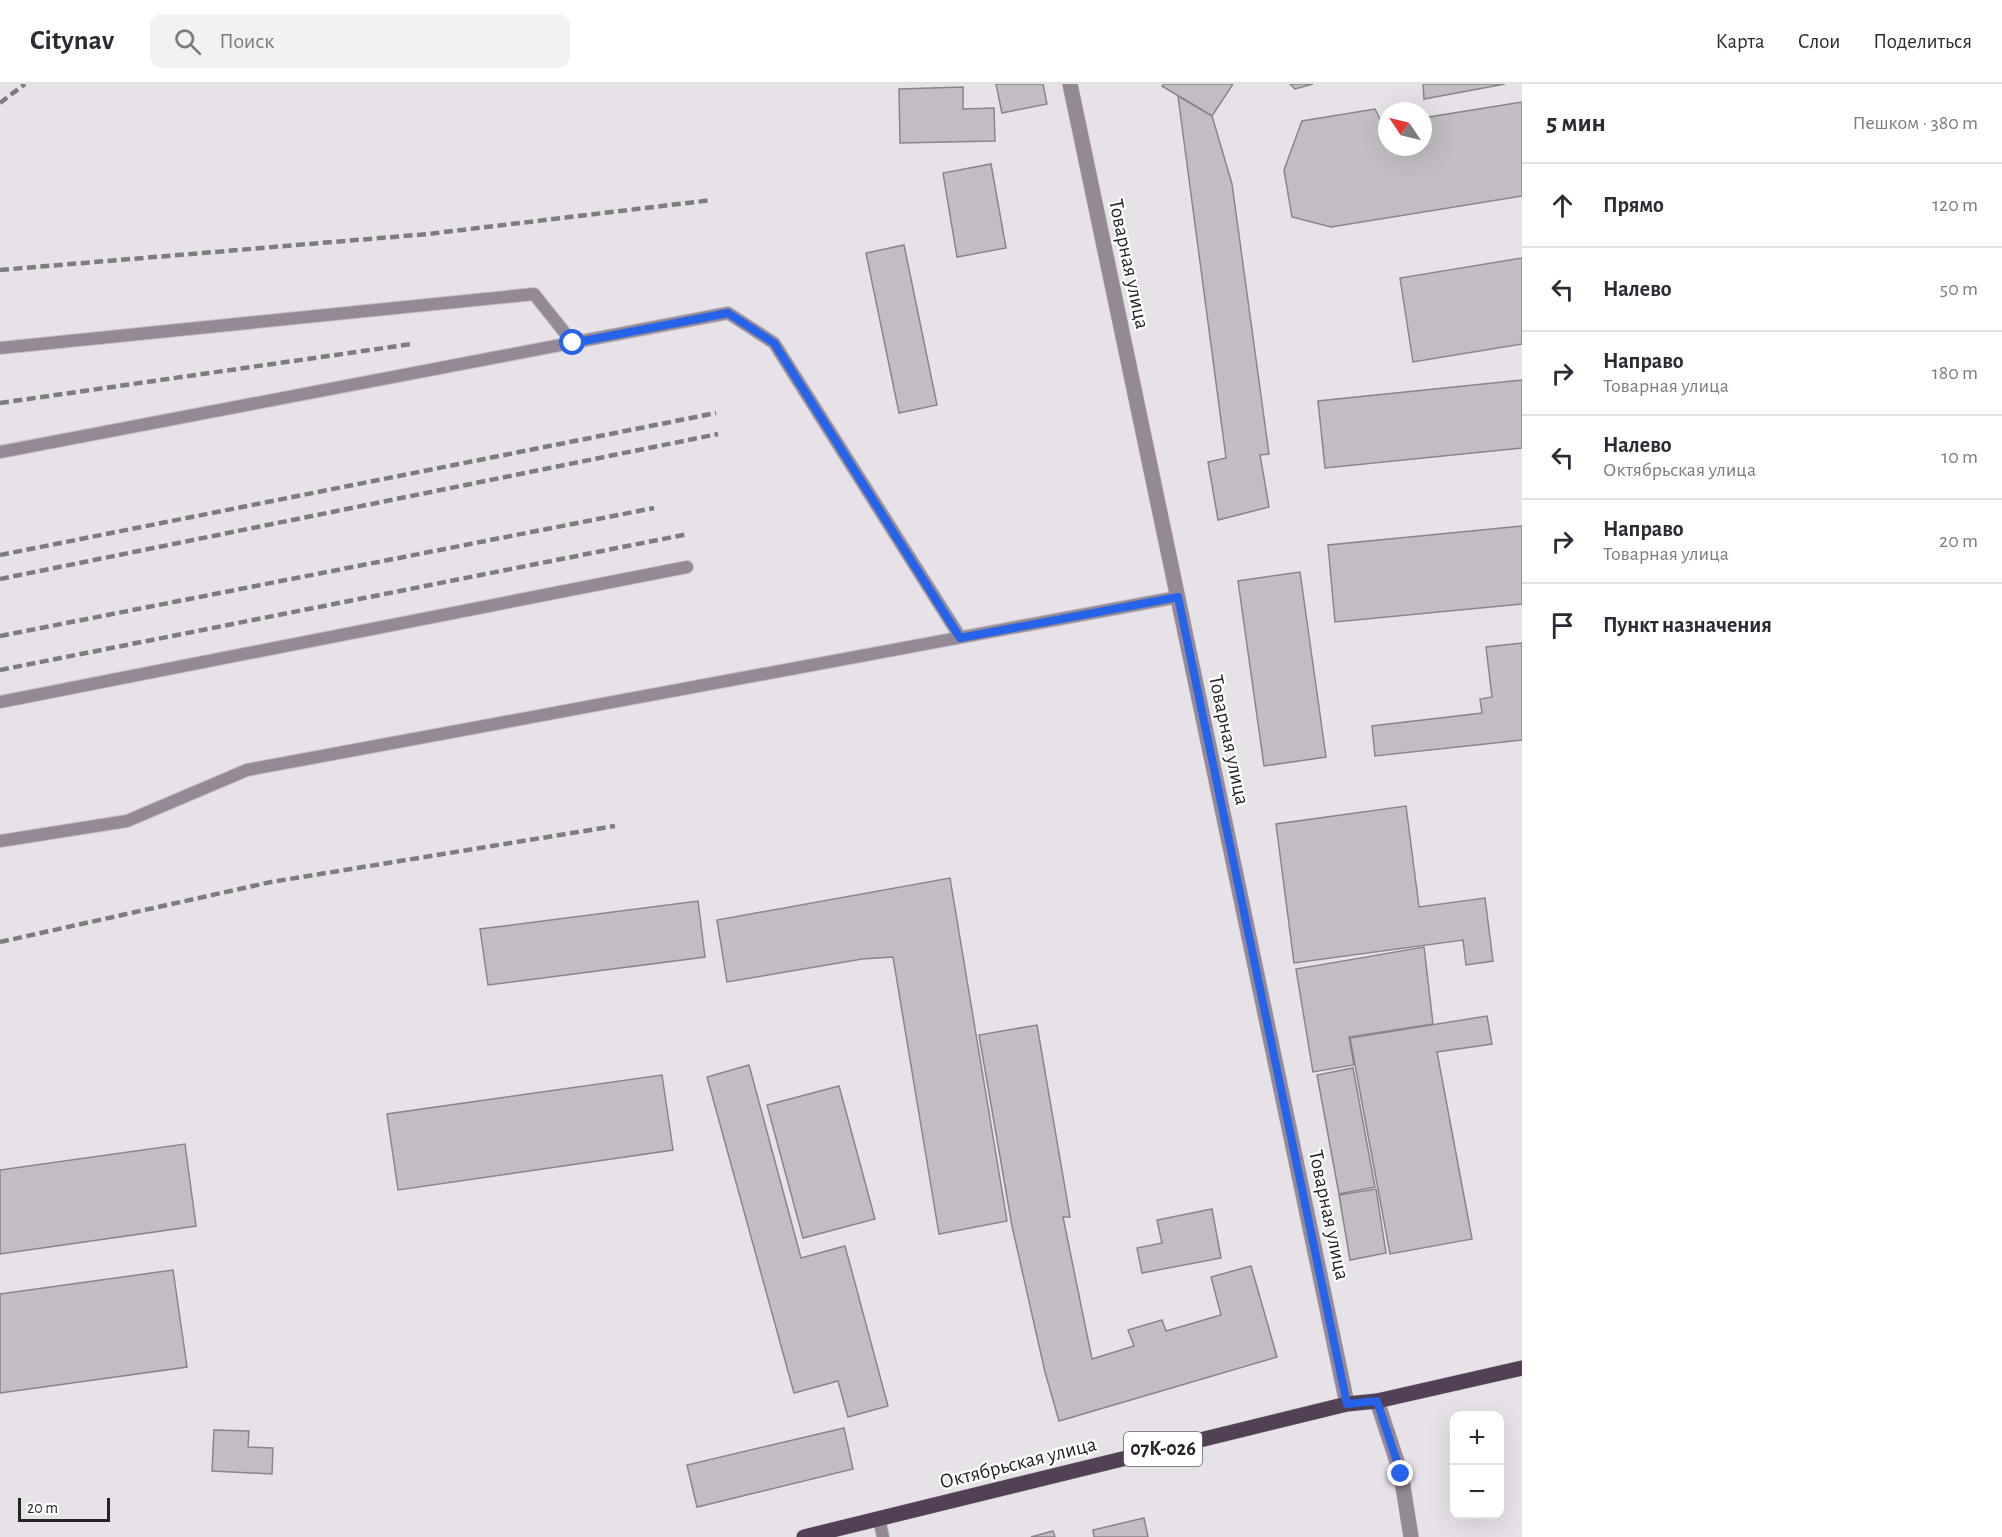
<!DOCTYPE html>
<html lang="ru">
<meta charset="utf-8">
<style>
body{margin:0;font-family:"Alegreya Sans",sans-serif;background:#f2f2f3;color:#2b2b33}
.controls{position:absolute;right:18px;bottom:18px;display:grid;overflow:hidden;border-radius:12px;box-shadow:0 6px 24px #0002}
.controls button{width:54px;height:54px;display:grid;place-items:center;padding:0;border:0;border-bottom:2px solid #e1e1e2;background:#fff;color:#2b2b33;font:30px sans-serif}
.compass{position:absolute;left:1378px;top:18px;width:54px;height:54px;border-radius:50%;background:#fff;box-shadow:0 6px 24px #0002;rotate:305deg}
.scale{position:absolute;left:18px;bottom:15px;width:92px;box-sizing:border-box;padding-left:6px;border:3px solid #252325;border-top:0;font-size:16px;line-height:21px;white-space:nowrap;color:#252325;-webkit-text-stroke:4px #fff;paint-order:stroke}
.stop{position:absolute;width:18px;height:18px;margin:-14px;border:4px solid #2563eb;border-radius:50%;background:#fff}
.stop.end{background:#2563eb;border-color:#fff;box-shadow:0 2px 6px #0008}
.list{margin:0;padding:0;list-style:none}
h2{display:flex;justify-content:space-between;align-items:center;height:78px;margin:0;padding:0 24px;font-size:26px}
h2 small{font-size:20px;font-weight:400;color:#7c7c81}
.list li{display:grid;grid-template-columns:39px 1fr auto;gap:18px;align-items:center;box-sizing:border-box;height:84px;padding:0 24px;border-top:2px solid #e1e1e2}
.list b{display:block;font-size:22px;white-space:nowrap}
.list p{margin:0;font-size:20px;white-space:nowrap;color:#7c7c81}
.list em{font-size:20px;font-style:normal;color:#7c7c81}
.icon{flex:none;width:33px;height:33px;fill:none;stroke:currentColor;stroke-width:2;stroke-linecap:round;stroke-linejoin:round}
.map{position:relative;flex:none;width:1522px;height:1453px;overflow:hidden}
header{display:flex;align-items:center;gap:36px;box-sizing:border-box;height:84px;padding:0 30px;background:#fff;border-bottom:2px solid #e1e1e2}
header strong{font-size:28px}
nav{display:flex;gap:33px;margin-inline-start:auto;font-size:21px}
.search{width:420px;height:54px;background:#f2f2f3;display:flex;align-items:center;gap:15px;box-sizing:border-box;padding:0 21px;border-radius:12px;color:#7c7c81;font-size:22px}
main{display:flex}
aside{flex:1;background:#fff}
.map>svg:first-child{display:block}
.building{fill:#c2bdc2;stroke:#89858a;stroke-width:1.5}
.lines{fill:none;stroke-linecap:round;stroke-linejoin:round}
.lane-casing{stroke:#c4c0c5;stroke-width:14}
.street-casing{stroke:#c4c0c5;stroke-width:16}
.primary-casing{stroke:#c4c0c5;stroke-width:16}
.lane{stroke:#948995;stroke-width:12}
.street{stroke:#948995;stroke-width:15}
.primary{stroke:#524155;stroke-width:15}
.rail{stroke:#7f7c80;stroke-width:4.5;stroke-dasharray:9 4.5;stroke-linecap:butt}
.route{stroke:#2563eb;stroke-width:8}
.labels{text-anchor:middle;dominant-baseline:central;stroke-width:4.5;stroke-linejoin:round;paint-order:stroke}
.shield{fill:#fff;stroke:#666566;stroke-width:1.5}
.shield-label{font-size:20px;font-weight:bold;fill:#252325}
.street-label{font-size:21px;fill:#252325;stroke:#fff}
</style>
<header>
<strong>Citynav</strong>
<div class="search"><svg class="icon" aria-label="search" viewBox="0 0 24 24"><circle cx="10" cy="10" r="6"/><path d="M15 15l6 6"/></svg>Поиск</div>
<nav><a>Карта</a><a>Слои</a><a>Поделиться</a></nav>
</header>
<main>
<div class="map">
<svg width="1522" height="1453" viewBox="0 0 1522 1453">
<rect width="100%" height="100%" fill="#e7e2e8"/>
<g class="building">
<polygon points="996,0 1043,0 1047,20 1002,29"/>
<polygon points="1164,0 1233,0 1212,32 1162,2"/>
<polygon points="1290,0 1313,0 1295,5"/>
<polygon points="1423,0 1505,0 1424,15"/>
<polygon points="963,3 963,25 994,24 995,57 900,59 899,5"/>
<polygon points="1178,12 1212,32 1232,100 1269,370 1260,371 1269,423 1218,436 1208,378 1226,374"/>
<polygon points="1522,18 1522,112 1331,143 1292,133 1284,86 1302,37 1375,25 1383,41 1387,40 1387,63 1423,63 1423,34"/>
<polygon points="991,80 1006,164 957,173 943,89"/>
<polygon points="904,161 937,321 899,329 866,169"/>
<polygon points="1522,174 1522,260 1413,278 1400,194"/>
<polygon points="1522,296 1522,364 1325,384 1318,317"/>
<polygon points="1522,442 1522,520 1335,538 1328,461"/>
<polygon points="1300,488 1326,673 1264,682 1238,497"/>
<polygon points="1522,559 1522,656 1375,672 1372,642 1482,629 1480,615 1492,613 1486,563"/>
<polygon points="1406,722 1419,823 1485,814 1493,877 1466,881 1463,856 1294,879 1276,740"/>
<polygon points="950,794 1007,1137 939,1150 893,873 862,875 727,898 717,836"/>
<polygon points="698,817 705,873 488,901 480,845"/>
<polygon points="1424,863 1433,940 1349,953 1354,981 1313,988 1296,885"/>
<polygon points="1487,932 1492,960 1437,968 1472,1155 1390,1170 1350,954"/>
<polygon points="1037,941 1070,1133 1063,1133 1092,1275 1134,1262 1128,1246 1162,1236 1166,1247 1221,1231 1211,1193 1251,1182 1277,1273 1059,1337 1045,1288 1012,1142 979,951"/>
<polygon points="749,981 801,1174 845,1162 888,1322 848,1333 838,1297 794,1309 707,993"/>
<polygon points="1353,984 1375,1103 1339,1110 1317,991"/>
<polygon points="662,991 673,1066 398,1106 387,1030"/>
<polygon points="839,1002 875,1135 803,1154 767,1021"/>
<polygon points="185,1060 196,1142 0,1170 0,1086"/>
<polygon points="1376,1105 1386,1169 1350,1176 1339,1111"/>
<polygon points="1212,1125 1221,1174 1142,1189 1137,1164 1162,1159 1157,1136"/>
<polygon points="173,1186 187,1283 0,1309 0,1210"/>
<polygon points="844,1344 853,1385 697,1423 687,1381"/>
<polygon points="214,1346 249,1347 248,1363 273,1364 272,1390 212,1387"/>
<polygon points="1144,1434 1148,1453 1094,1453 1093,1446"/>
<polygon points="1053,1447 1055,1453 1031,1453"/>
</g>
<g class="lines">
<defs>
<g id="lane">
<polyline points="0,264 534,210 573,259"/>
<polyline points="0,368 728,229 774,259 960,553"/>
<polyline points="0,618 687,483"/>
<polyline points="0,757 127,737 247,686 1178,513"/>
<polyline points="879,1435 883,1453"/>
</g>
<g id="street">
<polyline points="1070,0 1347,1320"/>
<polyline points="1377,1317 1401,1390 1411,1453"/>
</g>
<polyline id="primary" points="804,1453 1347,1320 1377,1317 1522,1284"/>
</defs>
<use href="#lane" class="lane-casing"/>
<use href="#street" class="street-casing"/>
<use href="#primary" class="primary-casing"/>
<use href="#lane" class="lane"/>
<use href="#street" class="street"/>
<use href="#primary" class="primary"/>
<g class="rail">
<polyline points="0,19 25,0"/>
<polyline points="0,186 428,150 712,116"/>
<polyline points="0,319 412,260"/>
<polyline points="0,471 716,329"/>
<polyline points="0,495 718,350"/>
<polyline points="0,552 654,424"/>
<polyline points="0,586 688,450"/>
<polyline points="0,858 271,798 615,742"/>
</g>
</g>
<g class="lines">
<polyline class="route" points="573,259 728,229 774,259 960,554 1178,513 1347,1320 1377,1317 1401,1390"/>
</g>
<g class="labels">
<rect class="shield" x="1124" y="1348" width="78" height="34" rx="4.5"/>
<g class="shield-label">
<text x="1163" y="1365">07К-026</text>
</g>
<g class="street-label">
<text transform="translate(1129 180) rotate(78)">Товарная улица</text>
<text transform="translate(1229 656) rotate(78)">Товарная улица</text>
<text transform="translate(1329 1131) rotate(78)">Товарная улица</text>
<text transform="translate(1018 1379) rotate(-14)">Октябрьская улица</text>
</g>
</g>
</svg>
<div class="controls">
<button>+</button>
<button>−</button>
</div>
<svg class="compass" viewBox="-18 -18 36 36"><path d="M0-13l5 13h-10z" fill="#e53935"/><path d="M0 13l5-13h-10z" fill="#7c7c81"/></svg>
<div class="scale">20 m</div>
<div class="stop" style="left:573px;top:259px"></div>
<div class="stop end" style="left:1401px;top:1390px"></div>
</div>
<aside>
<h2>5 мин<small>Пешком · 380 m</small></h2>
<ul class="list">
<li><svg class="icon" aria-label="ahead" viewBox="0 0 24 24"><path d="M12 20V5M6 11l6-6 6 6"/></svg><div><b>Прямо</b></div><em>120 m</em></li>
<li><svg class="icon" aria-label="left" viewBox="0 0 24 24"><path d="M17 20v-9H6M10 6l-5 5 5 5"/></svg><div><b>Налево</b></div><em>50 m</em></li>
<li><svg class="icon" aria-label="right" viewBox="0 0 24 24"><path d="M7 20v-9h11M14 6l5 5-5 5"/></svg><div><b>Направо</b><p>Товарная улица</p></div><em>180 m</em></li>
<li><svg class="icon" aria-label="left" viewBox="0 0 24 24"><path d="M17 20v-9H6M10 6l-5 5 5 5"/></svg><div><b>Налево</b><p>Октябрьская улица</p></div><em>10 m</em></li>
<li><svg class="icon" aria-label="right" viewBox="0 0 24 24"><path d="M7 20v-9h11M14 6l5 5-5 5"/></svg><div><b>Направо</b><p>Товарная улица</p></div><em>20 m</em></li>
<li><svg class="icon" aria-label="arrive" viewBox="0 0 24 24"><path d="M6 21V4h12l-3 4 3 4H6"/></svg><div><b>Пункт назначения</b></div></li>
</ul>
</aside>
</main>
